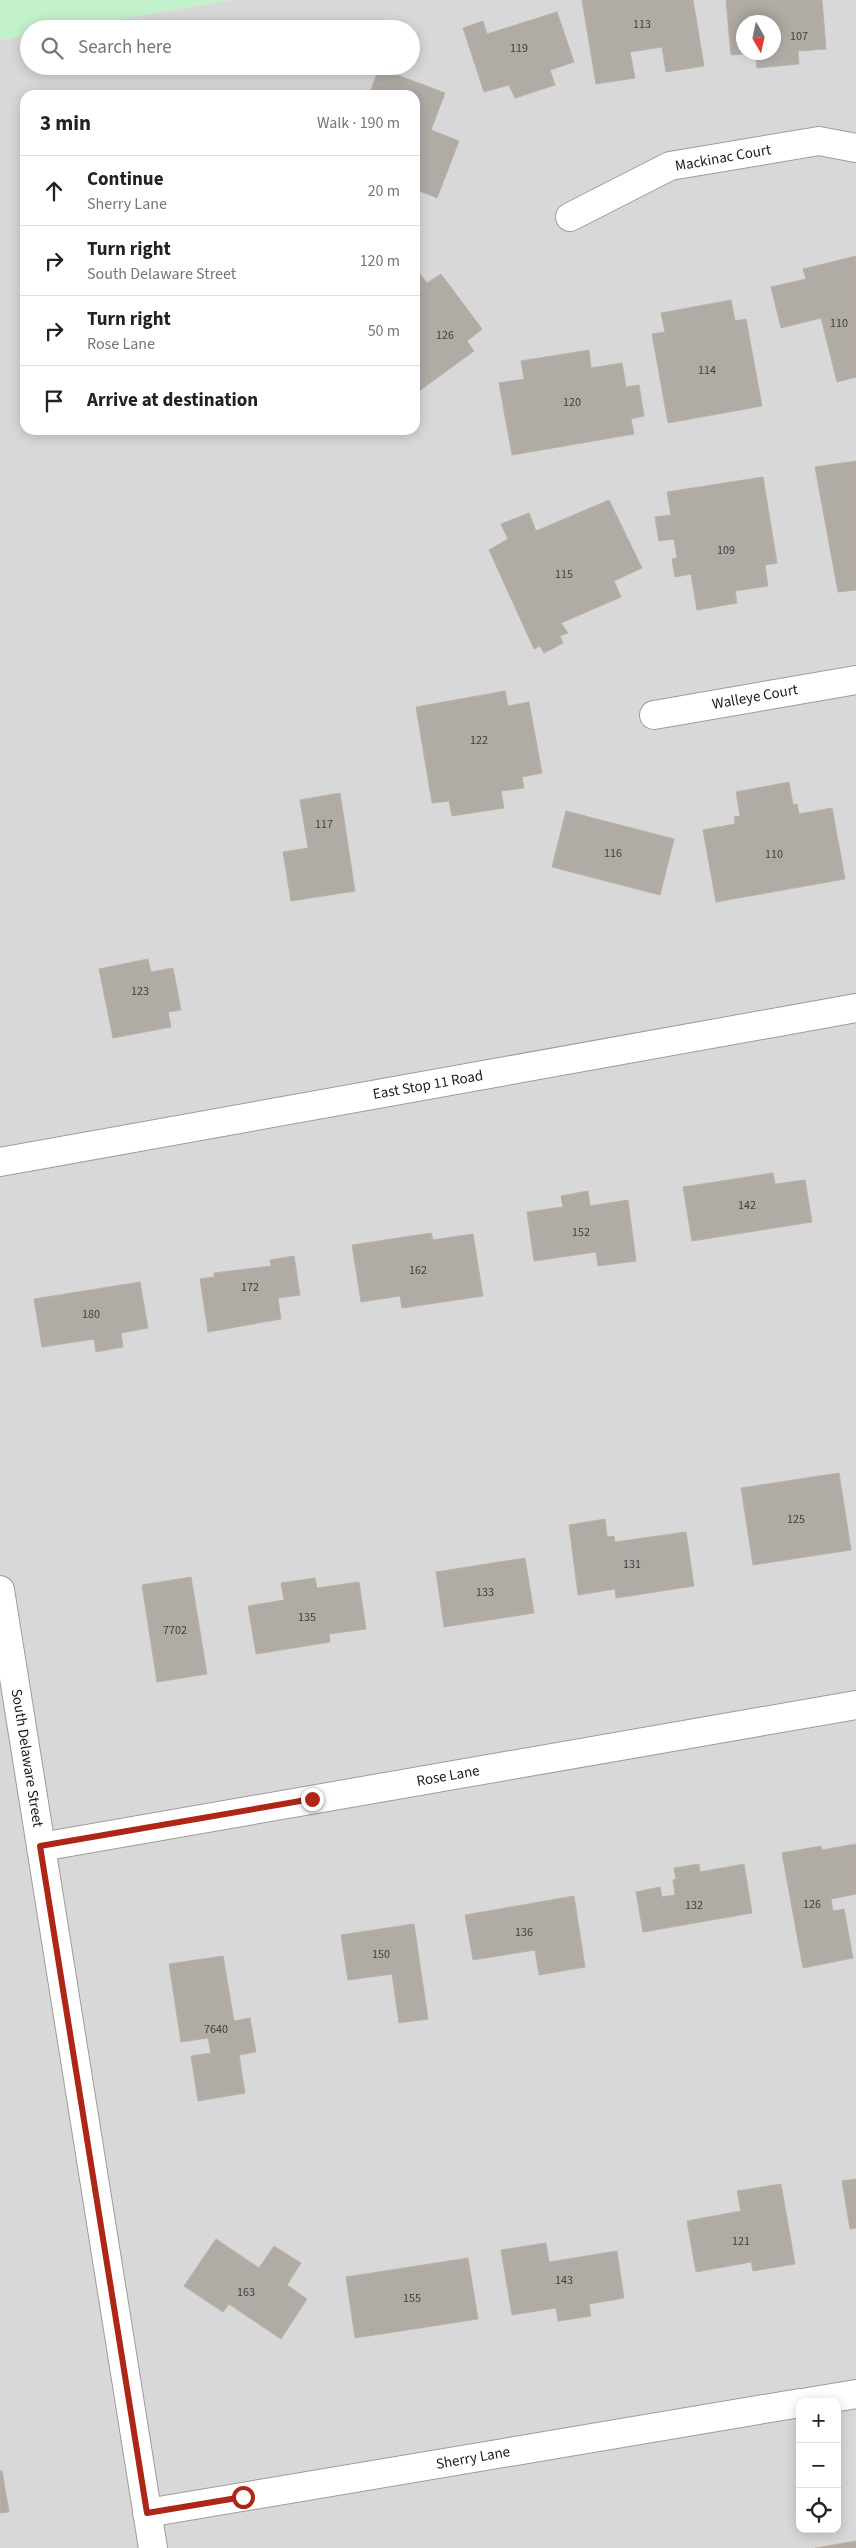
<!DOCTYPE html>
<meta charset="utf-8">
<style>
body{margin:0;font-family:"Source Sans 3",sans-serif;background:#f2f2f2;color:#222}
.controls{position:absolute;right:15px;bottom:15px;display:grid;overflow:hidden;border-radius:10px;box-shadow:0 2px 12px #0003}
.controls button{width:45px;height:45px;display:grid;place-items:center;padding:0;border:0;border-bottom:1px solid #e0e0e0;background:#fff;color:#222;font:25px sans-serif}
.compass{position:absolute;left:736px;top:15px;width:45px;height:45px;border-radius:50%;background:#fff;box-shadow:0 2px 12px #0003;rotate:171deg}
.stop{position:absolute;width:15px;height:15px;margin:-11px;border:4px solid #ae2618;border-radius:50%;background:#fff}
.stop.end{background:#ae2618;border-color:#fff;box-shadow:0 1px 5px #0008}
.list{margin:0;padding:0;list-style:none}
h2{display:flex;justify-content:space-between;align-items:center;height:65px;margin:0;padding:0 20px;font-size:21px}
h2 small{font-size:16px;font-weight:400;color:#767676}
.list li{display:grid;grid-template-columns:32px 1fr auto;gap:15px;align-items:center;box-sizing:border-box;height:70px;padding:0 20px;border-top:1px solid #e0e0e0}
.list b{display:block;font-size:19px;white-space:nowrap}
.list p{margin:0;font-size:16px;white-space:nowrap;color:#767676}
.list em{font-size:16px;font-style:normal;color:#767676}
.icon{flex:none;width:28px;height:28px;fill:none;stroke:currentColor;stroke-width:2;stroke-linecap:round;stroke-linejoin:round}
.map{position:relative;flex:none;width:856px;height:2548px;overflow:hidden}
.search{position:absolute;background:#fff;box-shadow:0 2px 12px #0003;left:20px;top:20px;width:400px;height:55px;display:flex;align-items:center;gap:12px;box-sizing:border-box;padding:0 18px;border-radius:28px;color:#767676;font-size:19px}
.panel{position:absolute;background:#fff;box-shadow:0 2px 12px #0003;left:20px;top:90px;width:400px;height:345px;border-radius:15px}
.map>svg:first-child{display:block}
.residential{fill:#d9d8d8;fill-rule:evenodd}
.park{fill:#c3f1cb}
.building{fill:#b0aba5;stroke:#bbb1a6;fill-rule:evenodd}
.lines{fill:none;stroke-linecap:round;stroke-linejoin:round}
.street-casing{stroke:#9c9c9c;stroke-width:30}
.street{stroke:#fff;stroke-width:28}
.route{stroke:#ae2618;stroke-width:6}
.labels{text-anchor:middle;dominant-baseline:central;stroke-width:4;stroke-linejoin:round;paint-order:stroke}
.number-label{font-size:12px;fill:#403f3e}
.street-label{font-size:15px;fill:#1b1b1b;stroke:#fff}
</style>
<div class="map">
<svg width="856" height="2548" viewBox="0 0 856 2548">
<rect width="100%" height="100%" fill="#ebe9e2"/>
<path class="residential" d="M 232,0 L 856,0 L 856,2548 L 0,2548 L 0,40 L 29,35 L 29,66 L 411,66 L 411,29 L 63,29 ZM 744,22 L 774,22 L 774,52 L 744,52 ZM 25,95 L 415,95 L 415,430 L 25,430 ZM 800,2402 L 837,2402 L 837,2529 L 800,2529 Z"/>
<polygon class="park" points="0,0 232,0 63,29 29,29 29,35 0,40"/>
<g class="building">
<polygon points="582,0 693,0 704,66 666,72 662,47 630,52 635,78 596,84"/>
<path d="M 726,0 L 822,0 L 826,49 L 798,51 L 799,64 L 757,68 L 755,53 L 731,55 ZM 744,22 L 774,22 L 774,52 L 744,52 Z"/>
<polygon points="557,12 574,62 550,70 555,85 515,98 509,85 484,92 463,28 483,21 487,34"/>
<polygon points="379,68 445,93 431,130 459,141 437,198 415,189 415,95 369,95"/>
<polygon points="856,256 856,377 837,382 821,318 781,328 771,287 806,279 803,269"/>
<polygon points="418,271 427,283 441,274 482,329 467,341 474,351 415,394 415,273"/>
<polygon points="731,300 735,321 746,319 762,406 668,423 652,334 665,332 661,313"/>
<polygon points="589,350 591,368 622,363 626,387 639,385 644,416 631,419 634,434 512,455 499,383 524,379 521,361"/>
<polygon points="856,461 856,590 838,592 815,467"/>
<polygon points="763,477 777,563 765,565 768,586 735,591 737,603 697,610 691,574 675,577 672,559 677,558 674,539 659,541 655,517 671,515 667,492"/>
<polygon points="609,500 642,568 614,581 621,597 561,623 568,633 560,636 563,643 544,653 540,646 534,649 489,550 508,539 501,524 529,513 536,531"/>
<polygon points="505,691 508,706 529,702 542,773 522,777 524,788 501,791 504,808 452,816 449,801 432,803 416,707"/>
<polygon points="789,782 793,805 797,804 799,814 832,808 845,879 716,902 703,830 735,824 734,817 740,816 736,792"/>
<polygon points="340,793 355,891 291,901 283,852 308,848 300,800"/>
<polygon points="566,811 674,839 660,895 552,867"/>
<polygon points="148,959 151,972 173,968 181,1010 168,1012 171,1027 113,1038 99,969"/>
<polygon points="773,1173 775,1184 805,1180 812,1222 692,1241 683,1187"/>
<polygon points="588,1191 590,1206 628,1200 636,1261 598,1266 596,1252 534,1261 527,1212 563,1207 561,1196"/>
<polygon points="431,1233 433,1240 473,1234 483,1296 402,1308 400,1296 361,1302 352,1245"/>
<polygon points="294,1256 300,1295 278,1298 281,1319 208,1332 200,1279 214,1277 214,1273 271,1266 270,1260"/>
<polygon points="140,1282 148,1328 121,1333 123,1347 96,1352 94,1339 42,1347 34,1299"/>
<polygon points="839,1473 851,1550 753,1565 741,1488"/>
<polygon points="605,1519 607,1537 614,1536 615,1542 686,1532 694,1586 616,1598 615,1589 578,1595 569,1525"/>
<polygon points="525,1558 534,1613 444,1627 436,1572"/>
<polygon points="191,1577 207,1674 157,1682 142,1585"/>
<polygon points="315,1578 317,1588 359,1582 366,1629 329,1634 330,1642 256,1654 248,1606 284,1600 281,1583"/>
<polygon points="856,1844 856,1894 831,1899 833,1911 844,1909 853,1958 803,1968 782,1853 821,1846 822,1850"/>
<polygon points="699,1864 700,1872 744,1864 752,1913 643,1932 636,1892 660,1887 662,1897 675,1895 673,1880 676,1879 674,1868"/>
<polygon points="574,1896 585,1967 539,1975 535,1950 473,1960 465,1915"/>
<polygon points="414,1924 428,2019 399,2023 392,1974 348,1980 341,1935"/>
<polygon points="223,1956 234,2021 250,2018 256,2052 239,2055 245,2093 198,2101 191,2056 211,2053 208,2038 181,2042 169,1964"/>
<polygon points="856,2179 856,2228 850,2229 842,2181"/>
<polygon points="781,2184 795,2264 753,2271 751,2262 696,2272 687,2221 741,2211 737,2191"/>
<polygon points="216,2239 259,2268 274,2246 301,2263 287,2285 307,2299 281,2339 229,2304 223,2312 184,2286"/>
<polygon points="546,2243 549,2262 617,2251 624,2298 589,2304 591,2316 558,2321 556,2308 512,2315 501,2250"/>
<polygon points="468,2258 478,2319 355,2338 346,2277"/>
<polygon points="0,2471 2,2471 9,2512 0,2513"/>
<polygon points="856,2541 856,2548 815,2548"/>
</g>
<g class="lines">
<defs>
<g id="street">
<polyline points="570,217 670,166 819,141 856,148"/>
<polyline points="654,715 856,680"/>
<polyline points="0,1162 856,1008"/>
<polyline points="0,1590 153,2548"/>
<polyline points="41,1847 856,1705"/>
<polyline points="808,2402 856,2394"/>
<polyline points="147,2513 800,2403"/>
</g>
</defs>
<use href="#street" class="street-casing"/>
<use href="#street" class="street"/>
</g>
<g class="lines">
<polyline class="route" points="243,2497 147,2513 40,1846 312,1799"/>
</g>
<g class="labels">
<g class="number-label">
<text x="642" y="24">113</text>
<text x="799" y="36">107</text>
<text x="519" y="48">119</text>
<text x="839" y="323">110</text>
<text x="445" y="335">126</text>
<text x="707" y="370">114</text>
<text x="572" y="402">120</text>
<text x="726" y="550">109</text>
<text x="564" y="574">115</text>
<text x="479" y="740">122</text>
<text x="324" y="824">117</text>
<text x="613" y="853">116</text>
<text x="774" y="854">110</text>
<text x="140" y="991">123</text>
<text x="747" y="1205">142</text>
<text x="581" y="1232">152</text>
<text x="418" y="1270">162</text>
<text x="250" y="1287">172</text>
<text x="91" y="1314">180</text>
<text x="796" y="1519">125</text>
<text x="632" y="1564">131</text>
<text x="485" y="1592">133</text>
<text x="307" y="1617">135</text>
<text x="175" y="1630">7702</text>
<text x="812" y="1904">126</text>
<text x="694" y="1905">132</text>
<text x="524" y="1932">136</text>
<text x="381" y="1954">150</text>
<text x="216" y="2029">7640</text>
<text x="741" y="2241">121</text>
<text x="564" y="2280">143</text>
<text x="246" y="2292">163</text>
<text x="412" y="2298">155</text>
</g>
<g class="street-label">
<text transform="translate(723 158) rotate(-10)">Mackinac Court</text>
<text transform="translate(755 697) rotate(-10)">Walleye Court</text>
<text transform="translate(428 1085) rotate(-10)">East Stop 11 Road</text>
<text transform="translate(27 1758) rotate(81)">South Delaware Street</text>
<text transform="translate(448 1776) rotate(-10)">Rose Lane</text>
<text transform="translate(473 2458) rotate(-10)">Sherry Lane</text>
</g>
</g>
</svg>
<div class="controls">
<button>+</button>
<button>−</button>
<button><svg class="icon" aria-label="locate" viewBox="0 0 24 24"><circle cx="12" cy="12" r="6"/><path d="M12 2v4M12 18v4M2 12h4M18 12h4"/></svg></button>
</div>
<svg class="compass" viewBox="-18 -18 36 36"><path d="M0-13l5 13h-10z" fill="#e53935"/><path d="M0 13l5-13h-10z" fill="#767676"/></svg>
<div class="stop" style="left:243px;top:2497px"></div>
<div class="stop end" style="left:312px;top:1799px"></div>
<div class="search"><svg class="icon" aria-label="search" viewBox="0 0 24 24"><circle cx="10" cy="10" r="6"/><path d="M15 15l6 6"/></svg>Search here</div>
<section class="panel">
<h2>3 min<small>Walk · 190 m</small></h2>
<ul class="list">
<li><svg class="icon" aria-label="ahead" viewBox="0 0 24 24"><path d="M12 20V5M6 11l6-6 6 6"/></svg><div><b>Continue</b><p>Sherry Lane</p></div><em>20 m</em></li>
<li><svg class="icon" aria-label="right" viewBox="0 0 24 24"><path d="M7 20v-9h11M14 6l5 5-5 5"/></svg><div><b>Turn right</b><p>South Delaware Street</p></div><em>120 m</em></li>
<li><svg class="icon" aria-label="right" viewBox="0 0 24 24"><path d="M7 20v-9h11M14 6l5 5-5 5"/></svg><div><b>Turn right</b><p>Rose Lane</p></div><em>50 m</em></li>
<li><svg class="icon" aria-label="arrive" viewBox="0 0 24 24"><path d="M6 21V4h12l-3 4 3 4H6"/></svg><div><b>Arrive at destination</b></div></li>
</ul>
</section>
</div>
